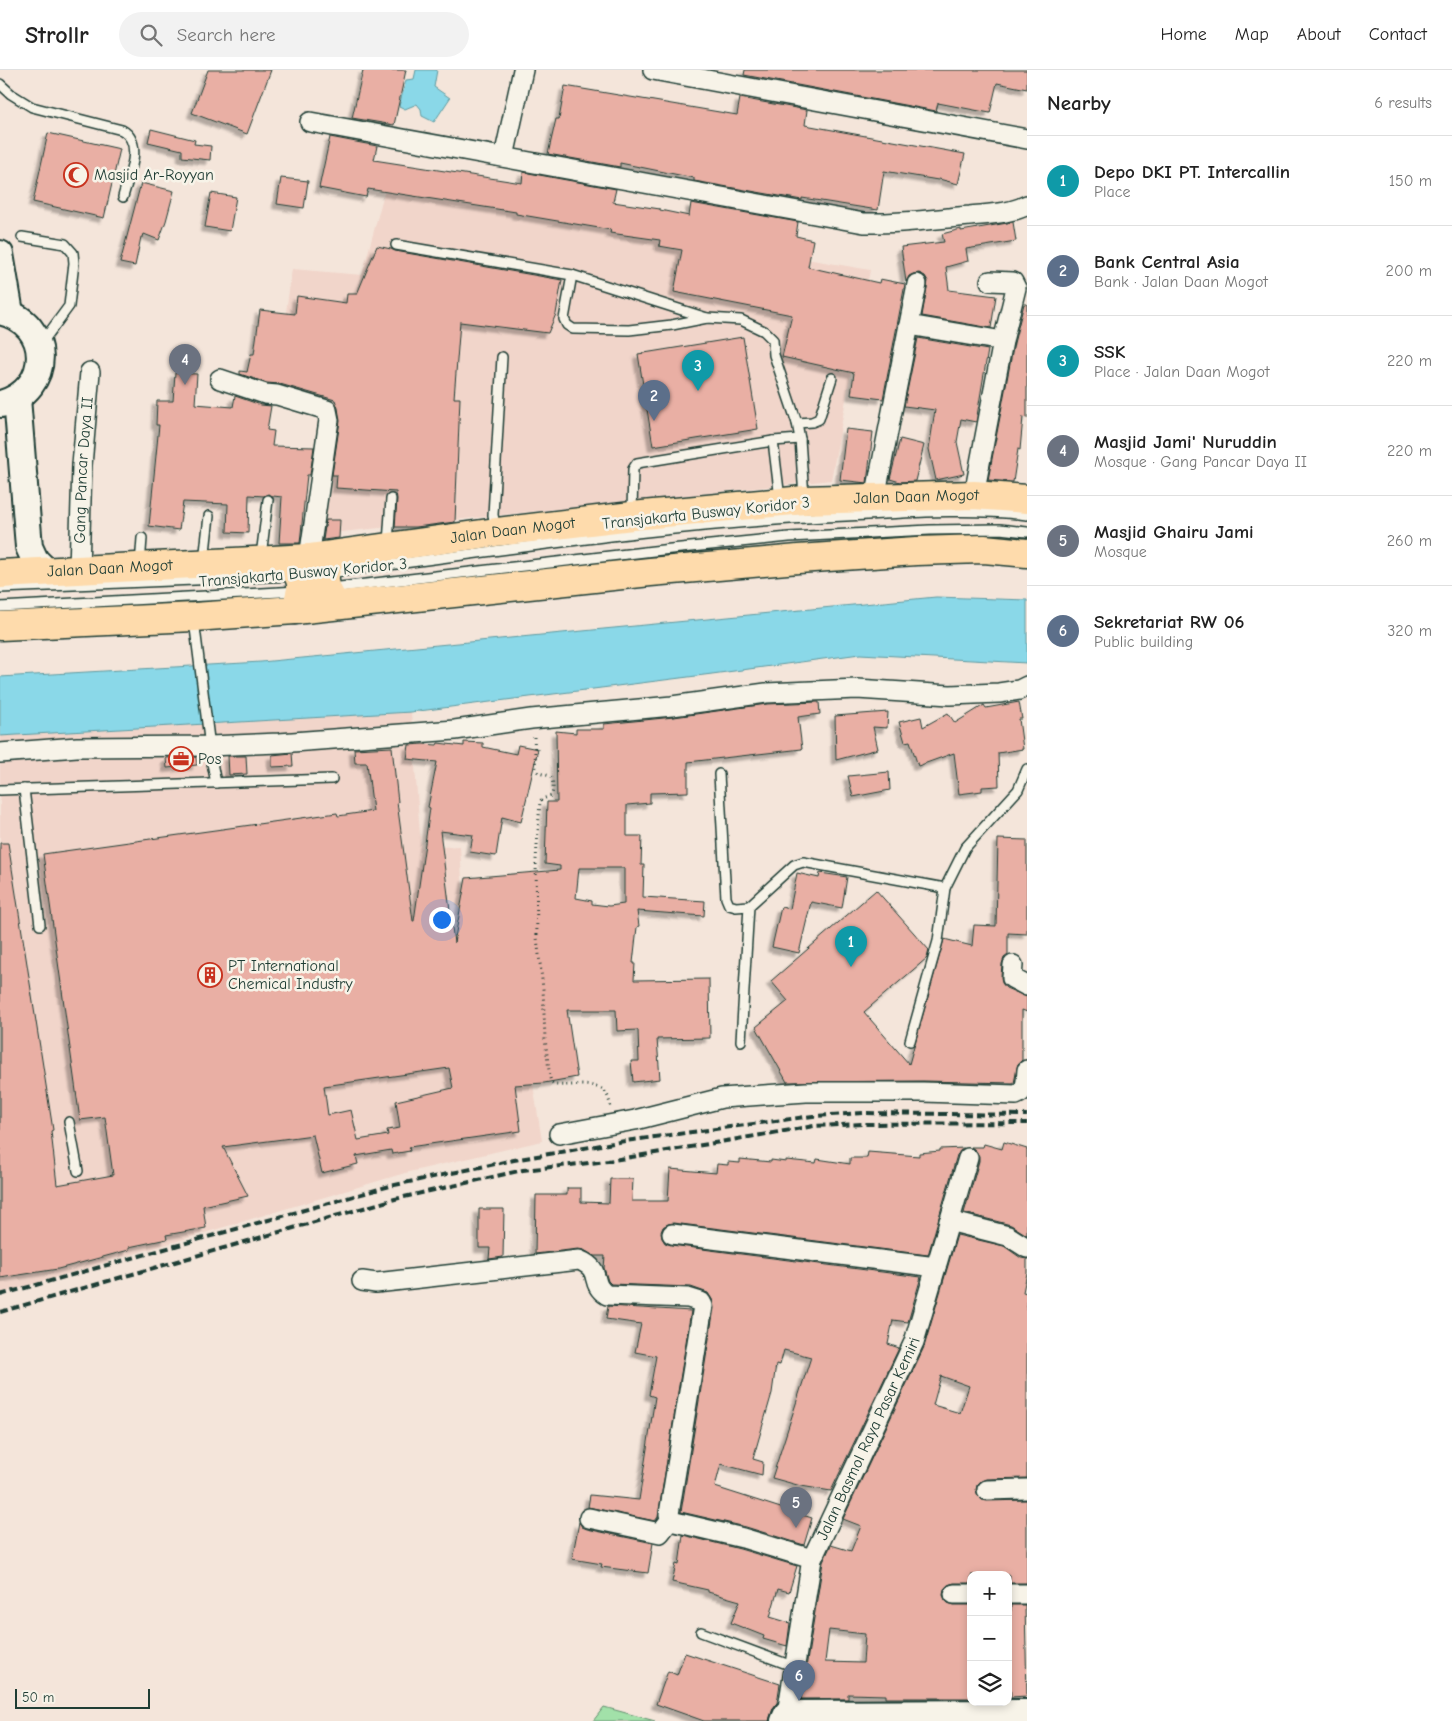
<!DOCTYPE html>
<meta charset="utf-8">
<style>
body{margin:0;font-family:"Comic Neue",sans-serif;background:#f2f2f2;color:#222}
.controls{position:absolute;right:15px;bottom:15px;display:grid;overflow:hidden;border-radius:10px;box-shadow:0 2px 8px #0003}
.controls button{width:45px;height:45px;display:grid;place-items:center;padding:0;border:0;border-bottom:1px solid #e0e0e0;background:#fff;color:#222;font:25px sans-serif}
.scale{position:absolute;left:15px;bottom:12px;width:135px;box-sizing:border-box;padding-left:5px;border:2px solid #1f3d34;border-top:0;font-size:14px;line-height:18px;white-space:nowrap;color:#1f3d34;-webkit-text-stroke:4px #f7f3e8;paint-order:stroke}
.you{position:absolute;left:441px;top:849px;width:18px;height:18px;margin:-12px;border:4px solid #fff;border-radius:50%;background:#1a73e8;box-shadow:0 0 0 8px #1a73e833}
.badge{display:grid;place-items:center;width:32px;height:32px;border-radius:50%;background:#c8321e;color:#fff;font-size:16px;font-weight:700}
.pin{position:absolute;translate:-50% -41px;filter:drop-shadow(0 1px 2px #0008)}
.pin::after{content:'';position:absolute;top:26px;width:18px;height:15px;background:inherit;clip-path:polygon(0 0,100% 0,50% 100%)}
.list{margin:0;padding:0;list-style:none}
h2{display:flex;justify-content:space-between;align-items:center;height:65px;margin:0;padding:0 20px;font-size:21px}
h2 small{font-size:16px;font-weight:400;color:#767676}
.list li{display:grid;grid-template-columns:32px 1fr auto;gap:15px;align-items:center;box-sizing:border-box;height:90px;padding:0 20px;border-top:1px solid #e0e0e0}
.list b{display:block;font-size:19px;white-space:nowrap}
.list p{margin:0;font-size:16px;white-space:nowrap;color:#767676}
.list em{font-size:16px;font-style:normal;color:#767676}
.icon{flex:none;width:28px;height:28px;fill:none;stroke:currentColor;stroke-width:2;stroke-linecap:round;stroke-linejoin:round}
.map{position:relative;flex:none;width:1027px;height:1651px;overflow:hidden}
header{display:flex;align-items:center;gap:30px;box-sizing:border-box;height:70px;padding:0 25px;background:#fff;border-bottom:1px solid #e0e0e0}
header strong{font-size:24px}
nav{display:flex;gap:28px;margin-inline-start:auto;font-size:18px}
.search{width:350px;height:45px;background:#f2f2f2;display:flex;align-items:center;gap:12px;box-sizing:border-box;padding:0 18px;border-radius:28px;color:#767676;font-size:19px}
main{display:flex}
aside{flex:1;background:#fff}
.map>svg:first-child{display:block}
.built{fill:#f1d5ca}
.green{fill:#a2e1a9;stroke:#608f6e}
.water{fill:#8ad8e8;stroke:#5f9aa0}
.building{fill:#e9afa4;stroke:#1f3d34;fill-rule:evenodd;filter:url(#shadow)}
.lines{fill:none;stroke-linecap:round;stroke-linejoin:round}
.lane-casing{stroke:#1f3d34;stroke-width:12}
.street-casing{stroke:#1f3d34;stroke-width:22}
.secondary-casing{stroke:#1f3d34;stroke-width:30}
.highway-casing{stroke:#1f3d34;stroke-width:31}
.path{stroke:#1f3d34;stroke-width:3;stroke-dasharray:1 4;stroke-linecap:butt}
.lane{stroke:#f7f3e8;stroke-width:9}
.street{stroke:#f7f3e8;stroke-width:19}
.secondary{stroke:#f7f3e8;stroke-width:26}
.highway{stroke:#fedbac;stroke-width:28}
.rail{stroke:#1f3d34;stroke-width:4;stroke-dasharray:8 4;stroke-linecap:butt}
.labels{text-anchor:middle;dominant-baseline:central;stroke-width:5;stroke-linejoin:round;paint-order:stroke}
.poi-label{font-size:16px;fill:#1f3d34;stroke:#f7f3e8;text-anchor:start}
.street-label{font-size:16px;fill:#1f3d34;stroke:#f7f3e8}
</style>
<header>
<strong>Strollr</strong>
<div class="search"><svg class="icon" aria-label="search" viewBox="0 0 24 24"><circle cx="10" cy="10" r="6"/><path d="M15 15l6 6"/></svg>Search here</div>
<nav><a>Home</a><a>Map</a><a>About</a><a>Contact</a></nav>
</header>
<main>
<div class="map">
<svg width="1027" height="1651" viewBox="0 0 1027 1651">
<defs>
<filter id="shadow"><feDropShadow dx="-4.5" dy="4.5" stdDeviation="1" flood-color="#0004"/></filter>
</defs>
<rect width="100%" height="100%" fill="#f4e5da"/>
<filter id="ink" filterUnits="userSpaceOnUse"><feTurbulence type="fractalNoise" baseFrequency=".02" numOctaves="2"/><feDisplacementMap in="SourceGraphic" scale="10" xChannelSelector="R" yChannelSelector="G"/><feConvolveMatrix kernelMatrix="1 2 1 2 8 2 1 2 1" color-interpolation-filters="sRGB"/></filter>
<g filter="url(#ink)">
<g class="built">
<polygon points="386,116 870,200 831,410 323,464 340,331 275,321 292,199 362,205"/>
<polygon points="411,642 421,778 460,776 466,879 512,882 542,1071 405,1103 0,1224 0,666"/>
</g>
<polygon class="green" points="604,1637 655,1651 593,1651"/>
<g class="water">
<polygon points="416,0 437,0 434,17 450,28 434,52 422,46 421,39 417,34 405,39 399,36 406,10 414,9"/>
<polygon points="936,527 1027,530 1027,593 860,584 712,604 411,642 0,666 0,607 261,592"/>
</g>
<g class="building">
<polygon points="208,0 271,0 247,64 192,43"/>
<polygon points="363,0 406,0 394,55 352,48"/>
<polygon points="745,0 1027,0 1027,19 997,13 990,43 938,33 936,41 744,5"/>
<polygon points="565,16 737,45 740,28 807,40 805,55 965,84 958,114 939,109 938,110 884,101 878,140 802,128 802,130 694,111 694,108 620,93 620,97 548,84 556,49 559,49"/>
<polygon points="151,59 195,70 194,74 211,76 210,90 182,87 182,80 148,72"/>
<polygon points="48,63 120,79 104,148 33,132"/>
<polygon points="330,67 377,76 374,90 522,113 523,102 616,119 613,132 660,139 660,140 689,146 691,133 798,152 796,166 813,170 808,197 879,213 880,209 905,214 883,329 851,325 854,303 782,287 792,245 674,222 682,180 659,176 660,170 610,163 611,160 516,144 516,142 368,119 366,127 319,118"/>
<polygon points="281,108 308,111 304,138 277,134"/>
<polygon points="141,113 174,121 166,151 159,170 144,164 143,167 141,167 135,196 120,193"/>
<polygon points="211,123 236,127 230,161 205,157"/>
<polygon points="1013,152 1016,171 966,179 968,191 946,197 949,220 996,226 991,258 922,246 928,211 925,206 919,203 913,204 909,206 906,212 901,177 944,172 942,164 961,159 961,161"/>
<polygon points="377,176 391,179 395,181 562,210 556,244 548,263 460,252 454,328 460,328 455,452 416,457 395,457 397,429 396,422 336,418 337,405 332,405 340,351 338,338 335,330 280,314 267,313 240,304 240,301 247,302 251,284 254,284 260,240 295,244 297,226 346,233 347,224 357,224"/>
<polygon points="1024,234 1027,234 1027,348 1023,347 1020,380 1018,379 1013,412 988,410 1014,273"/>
<polygon points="743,267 758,359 653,376 638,284"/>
<polygon points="918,268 988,280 976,352 961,349 957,372 964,404 936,410 929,379 935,340 904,336"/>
<polygon points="175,303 197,304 195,334 233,337 235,326 261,335 271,336 267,360 274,361 272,376 314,377 310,405 307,405 300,473 279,473 282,427 273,426 268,424 264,426 249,425 248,463 227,462 228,434 183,432 179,460 149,456 159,355 156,355 157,331 173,331"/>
<polygon points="846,359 873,362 867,413 840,410"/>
<polygon points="900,369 924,375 915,411 900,412 890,409"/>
<polygon points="326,450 340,450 339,468 323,470"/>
<path d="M 819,632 L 820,644 L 798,647 L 802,679 L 688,692 L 688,722 L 650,723 L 650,733 L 627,735 L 627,766 L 642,766 L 641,795 L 644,795 L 643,827 L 705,831 L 704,846 L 637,841 L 639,856 L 637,857 L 633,893 L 635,893 L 634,910 L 709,909 L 710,968 L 657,969 L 660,1009 L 633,1012 L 631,991 L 639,991 L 638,960 L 617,961 L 616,940 L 567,940 L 577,1007 L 544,1013 L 515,1015 L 521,1061 L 409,1077 L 410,1081 L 392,1084 L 391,1080 L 356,1086 L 358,1094 L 322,1103 L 313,1065 L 223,1077 L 248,1126 L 203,1136 L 206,1158 L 166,1165 L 167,1169 L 129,1177 L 129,1180 L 58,1199 L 0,1208 L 0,773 L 8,773 L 53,1060 L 51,1061 L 57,1115 L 113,1105 L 105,1047 L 80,1050 L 43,784 L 337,743 L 338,746 L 373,741 L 367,693 L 355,693 L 354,679 L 392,677 L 398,732 L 397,732 L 413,851 L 414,851 L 430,738 L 428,737 L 437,692 L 407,689 L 409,675 L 423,674 L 437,675 L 438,673 L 464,676 L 464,672 L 483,673 L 483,677 L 516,684 L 518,675 L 538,679 L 521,752 L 502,747 L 496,786 L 470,782 L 473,765 L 440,761 L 454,873 L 466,808 L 560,800 L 560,796 L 545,794 L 547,732 L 557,732 L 556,661 L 576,663 L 576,659 L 604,659 L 604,654 L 674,647 L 767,634 ZM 579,798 L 624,798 L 624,834 L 609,836 L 592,834 L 592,831 L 576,828 ZM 449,998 L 453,1018 L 396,1031 L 400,1058 L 387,1060 L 388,1065 L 358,1070 L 351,1040 L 328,1045 L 324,1016 Z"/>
<polygon points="1019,632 1022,649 1019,649 1023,679 998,683 999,716 982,717 982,721 959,724 954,683 918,696 910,671 905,672 899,652 921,647 923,657 948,643 955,653 984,635 986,638"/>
<polygon points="888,642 887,658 873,657 878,679 836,690 835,646"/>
<polygon points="292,683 293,696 272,697 272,685"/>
<polygon points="228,686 246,686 247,704 229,705"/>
<polygon points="196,687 197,695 167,698 166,688"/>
<polygon points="889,702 890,720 853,727 848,706"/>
<polygon points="998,769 1027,770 1027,864 1008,863 1008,885 1004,888 1002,894 1001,907 1002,913 1006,918 1027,927 1027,942 1022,940 1022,990 1018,994 1014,1013 923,1011 787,1012 756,957 788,931 771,911 876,820 929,880 927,888 864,942 909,994 944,869 972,876 974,855 996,856"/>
<polygon points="797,803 819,808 820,803 847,807 842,838 811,832 799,883 772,877 781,837 790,839"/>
<polygon points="1004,1072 1027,1079 1027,1165 1011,1155 964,1143 979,1091 979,1086 976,1081 971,1077 983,1077 984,1074 1002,1079"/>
<polygon points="964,1078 957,1085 928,1185 673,1153 668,1154 663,1157 661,1162 662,1168 665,1173 671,1175 921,1207 908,1252 893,1250 888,1274 899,1278 831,1421 801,1416 772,1408 811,1287 784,1280 780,1295 776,1294 772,1323 753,1389 763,1392 762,1405 721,1394 715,1417 812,1448 804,1475 746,1457 681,1442 714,1238 713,1231 708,1223 691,1217 611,1214 608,1211 604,1198 605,1186 594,1186 584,1180 578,1179 535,1184 536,1125 567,1125 567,1118 581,1118 581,1132 609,1133 610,1109 633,1109 632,1131 668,1131 670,1099 716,1103 717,1094 728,1095 728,1092 740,1093 740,1089 771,1092 771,1090 786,1092 786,1090 816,1093 817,1089 850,1094 850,1088 867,1088 868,1082 919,1086 919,1083 940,1081 940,1079"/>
<polygon points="479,1139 504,1139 503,1187 489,1189 490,1178 479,1178"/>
<path d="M 957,1165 L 1004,1176 L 1021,1188 L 1027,1189 L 1027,1203 L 1023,1222 L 1027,1223 L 1027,1408 L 986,1409 L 981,1411 L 977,1415 L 976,1420 L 978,1426 L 982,1430 L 987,1431 L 1027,1430 L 1027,1513 L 1010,1513 L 1010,1505 L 971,1505 L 971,1513 L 954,1513 L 948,1515 L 944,1519 L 943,1524 L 945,1530 L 948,1533 L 954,1535 L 971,1535 L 971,1628 L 886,1628 L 886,1625 L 848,1624 L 848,1629 L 801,1629 L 802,1621 L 804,1622 L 805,1604 L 823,1492 L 831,1475 L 851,1481 L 861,1456 L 843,1449 L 924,1277 ZM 941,1306 L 969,1316 L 960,1343 L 933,1335 ZM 829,1560 L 865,1564 L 863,1593 L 825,1592 Z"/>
<polygon points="608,1236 691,1241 658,1447 655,1451 588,1437 590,1425 639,1430 655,1327 649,1325 656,1286 635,1282 641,1254 606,1249"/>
<polygon points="579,1452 582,1457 587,1459 653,1473 648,1503 601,1497 602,1494 572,1489"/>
<polygon points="683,1465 740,1479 797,1496 789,1522 778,1519 770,1547 790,1553 787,1576 763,1569 764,1566 731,1553 740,1531 708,1522 708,1520 672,1512 676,1494 679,1495"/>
<polygon points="1011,1535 1025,1535 1027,1626 1011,1627 1008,1577 1008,1541 1011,1541"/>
<polygon points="685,1583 780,1614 777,1633 773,1638 769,1651 704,1651 656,1634 668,1601 677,1605"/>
</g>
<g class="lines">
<defs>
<g id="lane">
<path d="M 0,14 L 11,24 L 32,37 L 122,60 C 145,73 128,107 123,127"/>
<polyline points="22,167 65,174 73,183 74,193 69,236 41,274"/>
<polyline points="396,175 572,205 707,248"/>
<polyline points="572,205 564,249 567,255 573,259 629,260 672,255 707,248 741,250 764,261 773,270 774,285 797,353 800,369 804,427"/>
<polyline points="797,353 812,352 819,349 832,308"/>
<polyline points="773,371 780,429"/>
<polyline points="632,442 633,399 637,393 773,371 800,369"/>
<polyline points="496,459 493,445 502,287"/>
<polyline points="388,473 391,429"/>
<polyline points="261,486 268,430"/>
<polyline points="204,491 209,446"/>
<polyline points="140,495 142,468"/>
<path d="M 328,503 C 500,481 673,453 846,446 C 906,443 967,438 1027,445"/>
<polyline points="0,518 293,506"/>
<polyline points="331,518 671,479 789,467 930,460 1000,459 1027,462"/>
<polyline points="0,537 298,521"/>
<polyline points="194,550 212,693 216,713"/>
<polyline points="719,704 726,828 729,835 736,837 749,836 794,795 803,792 945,818"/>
<polyline points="24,719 40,855"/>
<polyline points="0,720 332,709"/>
<polyline points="741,971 749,836"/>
<polyline points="910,971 938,871 945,818 965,778 1018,720 1027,699"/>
<polyline points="69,1052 78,1101"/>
<polyline points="701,1562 795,1597"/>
</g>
<g id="street">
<polyline points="653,0 1027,69"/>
<path d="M 310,52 L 864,153 C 900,154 934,149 970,146 C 988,144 1010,144 1027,135"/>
<polyline points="504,87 523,0"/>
<polyline points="909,255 1003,271"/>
<polyline points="220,309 265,324 277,325 327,340 329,350 309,488"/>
<polyline points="974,425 1003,271 1016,218 1013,212 990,211"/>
<polyline points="875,428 917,214"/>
<path id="s1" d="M 79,500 L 82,395 L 90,302"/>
<polyline points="0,683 77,677 210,676 279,673 455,660 531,649 672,636 766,623 857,619 950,625 999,623 1019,620 1027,616"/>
<polyline points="1013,895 1012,908 1027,916"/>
<path d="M 559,1064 L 635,1050 L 722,1028 L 806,1022 L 923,1022 L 1016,1025 C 1027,1021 1026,1010 1027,1000"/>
<polyline points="949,1151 1008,1166 1027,1178"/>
<polyline points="672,1164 936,1197"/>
<path d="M 362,1211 L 376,1213 L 579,1190 C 604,1200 588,1213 607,1225 L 688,1228 L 701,1232 L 703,1236 L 669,1444 L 671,1449 L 675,1452 L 743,1468 L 812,1489"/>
<polyline points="987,1420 1027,1419"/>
<polyline points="589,1448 660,1463 671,1449"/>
<polyline points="954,1524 971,1524"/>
<polyline points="1008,1524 1027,1524"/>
<path id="s2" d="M 787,1644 L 812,1489 L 914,1272 L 968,1088"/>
</g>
<g id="secondary">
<polyline points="0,184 10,243"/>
<path d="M 0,241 C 53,253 53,320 1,334"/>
<polyline points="17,328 29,477 35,490 47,502"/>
<polyline points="784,1651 787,1644 1027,1643"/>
</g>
<g id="highway">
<path d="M 330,486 C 322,508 323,515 335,535"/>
<path d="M 289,490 C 304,511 304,516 295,540"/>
<path id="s3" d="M 0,504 L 309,488 L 496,462 L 632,446 L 804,430 L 974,425 L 1027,429"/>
<polyline points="0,556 194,547 295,540 650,502 798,489 916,481 984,479 1027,483"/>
</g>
</defs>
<use href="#lane" class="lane-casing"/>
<use href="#street" class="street-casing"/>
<use href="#secondary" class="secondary-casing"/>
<use href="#highway" class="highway-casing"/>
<path class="path" d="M 534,667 L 536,700 L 539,703 L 550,706 C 554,712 554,720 551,726 L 542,729 L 540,731 L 536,790 L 537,868 L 543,918 L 545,969 L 550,1008 L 551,1012 L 556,1015 C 568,1016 593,1012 603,1020 C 608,1023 609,1031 611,1037"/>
<use href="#lane" class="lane"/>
<use href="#street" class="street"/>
<use href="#secondary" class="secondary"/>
<use href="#highway" class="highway"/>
<g class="rail">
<polyline points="0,1225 390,1116 514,1090 625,1071 813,1046 864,1043 1027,1045"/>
<polyline points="0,1242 395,1129 523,1100 608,1091 814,1056 864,1054 1027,1053"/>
</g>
</g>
</g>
<defs>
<symbol id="mosque-ring" viewBox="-11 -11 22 22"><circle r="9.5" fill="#f7f3e8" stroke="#c8321e" stroke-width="1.5"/><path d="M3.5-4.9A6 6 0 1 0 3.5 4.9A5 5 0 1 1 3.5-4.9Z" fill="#c8321e"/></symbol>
<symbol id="office-ring" viewBox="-11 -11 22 22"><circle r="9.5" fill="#f7f3e8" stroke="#c8321e" stroke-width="1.5"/><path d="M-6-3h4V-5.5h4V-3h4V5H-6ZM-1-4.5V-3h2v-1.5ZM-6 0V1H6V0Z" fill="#c8321e"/></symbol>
<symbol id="building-ring" viewBox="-11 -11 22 22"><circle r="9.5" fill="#f7f3e8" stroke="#c8321e" stroke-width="1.5"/><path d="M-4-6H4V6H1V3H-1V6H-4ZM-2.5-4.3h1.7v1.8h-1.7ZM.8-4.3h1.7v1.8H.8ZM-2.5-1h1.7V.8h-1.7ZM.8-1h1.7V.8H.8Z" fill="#c8321e"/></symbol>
</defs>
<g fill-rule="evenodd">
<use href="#mosque-ring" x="62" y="91" width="28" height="28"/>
<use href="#office-ring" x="167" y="675" width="28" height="28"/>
<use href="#building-ring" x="196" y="891" width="28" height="28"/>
</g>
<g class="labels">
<g class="poi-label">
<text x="94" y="105">Masjid Ar-Royyan</text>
<text x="198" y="689">Pos</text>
<text x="228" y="896">PT International<tspan x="228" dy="18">Chemical Industry</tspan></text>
</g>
<g class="street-label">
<text stroke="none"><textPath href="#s1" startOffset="100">Gang Pancar Daya II</textPath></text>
<text stroke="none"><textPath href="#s3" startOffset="920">Jalan Daan Mogot</textPath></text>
<text transform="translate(706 443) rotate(-6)">Transjakarta Busway Koridor 3</text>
<text stroke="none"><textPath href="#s3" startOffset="515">Jalan Daan Mogot</textPath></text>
<text stroke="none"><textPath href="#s3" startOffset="110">Jalan Daan Mogot</textPath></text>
<text transform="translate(303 503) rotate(-5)">Transjakarta Busway Koridor 3</text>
<text stroke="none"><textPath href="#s2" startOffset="290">Jalan Basmol Raya Pasar Kemiri</textPath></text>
</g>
</g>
</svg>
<div class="controls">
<button>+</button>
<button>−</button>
<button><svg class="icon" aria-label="layers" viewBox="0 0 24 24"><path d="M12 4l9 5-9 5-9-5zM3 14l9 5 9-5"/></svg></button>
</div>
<div class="scale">50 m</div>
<div class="you"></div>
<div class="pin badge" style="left:851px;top:897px;background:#0f9aa8">1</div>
<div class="pin badge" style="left:654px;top:351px;background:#5c6f8a">2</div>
<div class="pin badge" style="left:698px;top:321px;background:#0f9aa8">3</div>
<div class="pin badge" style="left:185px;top:315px;background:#6b7280">4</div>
<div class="pin badge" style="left:796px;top:1458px;background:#6b7280">5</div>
<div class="pin badge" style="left:799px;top:1631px;background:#5c6f8a">6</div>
</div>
<aside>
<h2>Nearby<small>6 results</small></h2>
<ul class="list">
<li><span class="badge" style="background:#0f9aa8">1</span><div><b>Depo DKI PT. Intercallin</b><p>Place</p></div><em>150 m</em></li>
<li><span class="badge" style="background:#5c6f8a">2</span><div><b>Bank Central Asia</b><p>Bank · Jalan Daan Mogot</p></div><em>200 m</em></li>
<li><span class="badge" style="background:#0f9aa8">3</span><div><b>SSK</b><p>Place · Jalan Daan Mogot</p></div><em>220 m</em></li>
<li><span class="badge" style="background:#6b7280">4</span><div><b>Masjid Jami' Nuruddin</b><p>Mosque · Gang Pancar Daya II</p></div><em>220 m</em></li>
<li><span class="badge" style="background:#6b7280">5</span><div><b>Masjid Ghairu Jami</b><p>Mosque</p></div><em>260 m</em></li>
<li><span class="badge" style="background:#5c6f8a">6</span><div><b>Sekretariat RW 06</b><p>Public building</p></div><em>320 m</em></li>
</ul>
</aside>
</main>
